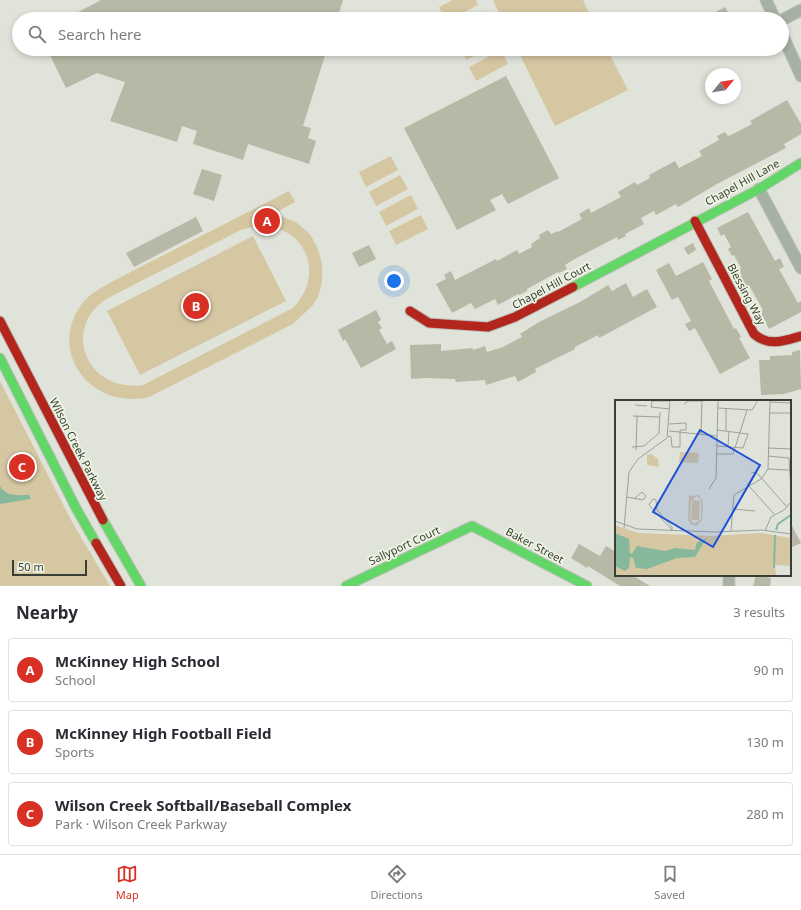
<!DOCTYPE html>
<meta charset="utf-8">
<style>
body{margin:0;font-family:"Noto Sans",sans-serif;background:#f2f2f3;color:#2b2b33}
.compass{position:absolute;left:705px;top:68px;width:36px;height:36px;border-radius:50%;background:#fff;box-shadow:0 2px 6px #0003;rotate:60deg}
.scale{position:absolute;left:12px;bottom:10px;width:75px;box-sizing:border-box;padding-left:4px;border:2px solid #3b3e36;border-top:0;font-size:11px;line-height:14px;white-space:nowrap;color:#3b3e36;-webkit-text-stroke:3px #eef5e2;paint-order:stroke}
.you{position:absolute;left:394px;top:281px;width:14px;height:14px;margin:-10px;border:3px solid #fff;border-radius:50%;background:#1a73e8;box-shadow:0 0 0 6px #1a73e833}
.badge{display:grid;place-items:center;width:26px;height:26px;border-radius:50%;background:#d93025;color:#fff;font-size:13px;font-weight:700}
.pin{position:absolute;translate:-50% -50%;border:2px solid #fff;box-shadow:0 1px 4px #0006}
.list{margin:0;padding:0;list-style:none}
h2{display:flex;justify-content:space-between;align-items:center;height:52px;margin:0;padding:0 16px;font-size:17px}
h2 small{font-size:13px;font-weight:400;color:#7c7c81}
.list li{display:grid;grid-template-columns:26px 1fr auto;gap:12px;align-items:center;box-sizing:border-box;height:64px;margin:0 8px 8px;padding:0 8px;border:1px solid #e1e1e2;border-radius:4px}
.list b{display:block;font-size:15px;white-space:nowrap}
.list p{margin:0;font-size:13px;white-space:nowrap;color:#7c7c81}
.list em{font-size:13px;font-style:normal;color:#7c7c81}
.icon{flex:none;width:22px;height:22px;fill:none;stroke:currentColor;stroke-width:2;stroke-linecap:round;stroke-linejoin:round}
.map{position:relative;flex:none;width:801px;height:586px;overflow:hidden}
.search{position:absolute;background:#fff;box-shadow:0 2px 6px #0003;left:12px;right:12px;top:12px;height:44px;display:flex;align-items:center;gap:10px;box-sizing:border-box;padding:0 14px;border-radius:22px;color:#7c7c81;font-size:15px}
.sheet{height:268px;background:#fff}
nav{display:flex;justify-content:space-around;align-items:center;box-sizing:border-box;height:56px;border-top:1px solid #e1e1e2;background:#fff;font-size:11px;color:#7c7c81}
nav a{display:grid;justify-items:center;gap:2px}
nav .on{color:#d93025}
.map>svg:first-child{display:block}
.green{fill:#d6c7a3;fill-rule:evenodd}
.water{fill:#86b89c}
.building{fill:#b8b8a6}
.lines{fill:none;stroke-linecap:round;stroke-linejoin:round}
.street-casing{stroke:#bec1b9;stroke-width:13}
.fast-casing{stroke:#bec1b9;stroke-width:11}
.jam-casing{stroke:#bec1b9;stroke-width:11}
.street{stroke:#a6b1a4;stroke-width:11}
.fast{stroke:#63d668;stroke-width:9}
.jam{stroke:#b3261e;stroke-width:9}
.labels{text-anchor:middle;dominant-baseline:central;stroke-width:3.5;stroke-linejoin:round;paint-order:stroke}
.street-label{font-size:11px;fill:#3b3e36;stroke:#eef5e2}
.inset-river{fill:none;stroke:#86b89c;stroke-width:2}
.inset-road{fill:none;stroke:#9ea198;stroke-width:1}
.view{fill:#1d4ed8;fill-opacity:0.15;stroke:#1d4ed8;stroke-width:2}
.inset-edge{fill:none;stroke:#3b3e36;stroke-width:2}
</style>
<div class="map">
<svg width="801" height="586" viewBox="0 0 801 586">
<rect width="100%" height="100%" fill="#e0e3d9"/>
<g class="green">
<polygon points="453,0 476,0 478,5 451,19 445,19 439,7"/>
<polygon points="493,0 583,0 592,19 502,19"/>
<polygon points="481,11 485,19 465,19"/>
<polygon points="461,49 489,49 466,60"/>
<polygon points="517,49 607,49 628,90 555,126"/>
<polygon points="501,50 508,64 476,81 469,67"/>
<polygon points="391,156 398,170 366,187 359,172"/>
<polygon points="400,175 408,189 376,206 369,192"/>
<path d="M 289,191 L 295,202 L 275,213 L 297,223 L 310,234 L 318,249 L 322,264 L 322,282 L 318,297 L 313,305 L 293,324 L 149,397 C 89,411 44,348 85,300 C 93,292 103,287 113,281 ZM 261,225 C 307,228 325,274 293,308 L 143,385 C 86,393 60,327 108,298 L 241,230 Z"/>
<polygon points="411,195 418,209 386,226 379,212"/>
<polygon points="421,215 428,229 396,245 389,231"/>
<polygon points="253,236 286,301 140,375 107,311"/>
<polygon points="0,381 72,522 110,586 0,586"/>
</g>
<path class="water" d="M 0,486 C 6,497 18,495 29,495 L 31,499 L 0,504 Z"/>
<g class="building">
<polygon points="101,0 343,0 337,19 65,19"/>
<polygon points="725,7 732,19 715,19 712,14"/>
<polygon points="47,49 327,49 303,126 311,128 308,138 316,141 309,164 248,144 243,160 193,144 197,131 182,126 177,142 110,121 125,82 97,73 66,88"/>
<polygon points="506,76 559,178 508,204 502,194 490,200 496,210 457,230 404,128"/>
<polygon points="787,100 801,124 801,134 784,144 786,148 717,184 678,207 676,204 656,215 654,211 641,218 644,224 625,234 626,236 618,240 617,237 573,260 565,265 567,269 559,273 558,272 527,289 527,291 519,295 518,294 498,305 495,299 475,309 471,303 452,313 436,284 446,279 444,275 451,271 455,280 496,259 497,261 517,250 519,254 532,247 531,244 540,238 539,235 548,230 551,234 558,231 558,232 582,219 579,214 589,208 591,213 621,197 618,192 635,182 637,185 650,178 649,175 675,161 679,168 702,156 699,151 719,140 717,136 725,132 728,136 733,134 752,124 750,121"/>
<polygon points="202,169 222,175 214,201 193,194"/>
<polygon points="748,212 775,261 780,258 784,267 779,269 798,303 801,301 801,312 769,329 760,311 763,310 749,285 744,289 738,278 742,276 739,269 741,268 734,255 732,256 728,249 731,247 724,234 721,236 717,228"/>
<polygon points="196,217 203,231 134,267 126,253"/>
<polygon points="693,243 696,250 688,255 684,248"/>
<polygon points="369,245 376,259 359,267 352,253"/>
<polygon points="703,262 712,279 709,281 734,329 736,328 741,337 739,338 750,358 720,374 695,328 689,331 685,324 691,321 678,297 672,300 656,270 669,263 676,276"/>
<polygon points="626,283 633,297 647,289 657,307 599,338 598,335 575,347 575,349 535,369 536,372 518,382 515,376 486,385 485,380 456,382 455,379 426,378 411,379 410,345 441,344 441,351 473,348 473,350 485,346 487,352 503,347 522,337 520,334 539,322 580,302 608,285 612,291"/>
<polygon points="376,310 381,320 378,322 382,328 379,330 387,344 392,341 396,349 361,368 345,339 343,341 338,330"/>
<polygon points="800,350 801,389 784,394 761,395 759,360 770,360 770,356 792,355 792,352"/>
<polygon points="790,522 801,543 790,548"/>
<polygon points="579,544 600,556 606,546 616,552 616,575 632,575 650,586 620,586 588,566 587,568 571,558"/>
<polygon points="756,575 771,578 770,586 753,586"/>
</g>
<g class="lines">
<defs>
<g id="street">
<polyline points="766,0 775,19"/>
<polyline points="782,20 801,10"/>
<polyline points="782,34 801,76"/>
<polyline points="759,189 801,268"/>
<polyline points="729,586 729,575"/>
</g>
<g id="fast">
<polyline points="573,287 759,189 801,163"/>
<polyline points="0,358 77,510 96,543"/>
<polyline points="103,520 141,586"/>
<polyline points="346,586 472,526 587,586"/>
</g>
<g id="jam">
<path d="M 695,221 L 754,334 C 769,347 784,341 801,336"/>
<polyline points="410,311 429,323 488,327 515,317 573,287"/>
<polyline points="0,321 103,520"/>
<polyline points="96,543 121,586"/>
</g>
</defs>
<use href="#street" class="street-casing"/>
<use href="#fast" class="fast-casing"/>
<use href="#jam" class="jam-casing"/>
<use href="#street" class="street"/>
<use href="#fast" class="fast"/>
<use href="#jam" class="jam"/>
</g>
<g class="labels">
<g class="street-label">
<text transform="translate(742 182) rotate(-29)">Chapel Hill Lane</text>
<text transform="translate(551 285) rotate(-28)">Chapel Hill Court</text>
<text transform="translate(747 294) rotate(62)">Blessing Way</text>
<text transform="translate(79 449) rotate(63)">Wilson Creek Parkway</text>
<text transform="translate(404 545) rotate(-25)">Sallyport Court</text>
<text transform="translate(535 545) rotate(28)">Baker Street</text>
</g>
</g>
<g transform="translate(615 400)">
<rect width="176" height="176" fill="#e0e3d9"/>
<path d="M 65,52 L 84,53 L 83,63 L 64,62 ZM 36,54 L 43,59 L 44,67 L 32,65 L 32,55 ZM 74,94 L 76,96 L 84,95 L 88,101 L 87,120 L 82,126 L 77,125 L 73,120 ZM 82,96 L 86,100 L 86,119 L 79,124 L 75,119 L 76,101 ZM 77,100 L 85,101 L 84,120 L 76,120 ZM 0,125 L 23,133 L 95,136 L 145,133 L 176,138 L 176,166 L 160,165 L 161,176 L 0,176 Z" fill="#d6c7a3" fill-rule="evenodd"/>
<path d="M 0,133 L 14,139 L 15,153 L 17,154 L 22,146 L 50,151 L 60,148 L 80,150 L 82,142 L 91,139 L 80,157 L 62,158 L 32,169 L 21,168 L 18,158 L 15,157 L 14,168 L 10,171 L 0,166 Z" fill="#86b89c"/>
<path class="inset-river" d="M 161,130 L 163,124 L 176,115M 159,168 L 160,135"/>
<path class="inset-road" d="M 155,2 L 176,3M 69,4 L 73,1 L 87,1M 20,5 L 32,6M 103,8 L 137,10 L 143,0M 55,9 L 36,7 L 37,1 L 55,1M 155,13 L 176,13M 18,16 L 45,17M 54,31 L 102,36M 111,31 L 111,8M 86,34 L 87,0M 53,36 L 56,37 L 57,47 L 65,47 L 65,30 L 71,30 L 71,23 L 54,24M 102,46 L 128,48 L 133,34 L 102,30M 113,46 L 114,31M 17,47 L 29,46 L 44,33 L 45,12M 153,48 L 176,49M 176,49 L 176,31M 21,50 L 22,16M 101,54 L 118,54 L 132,10M 153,56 L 174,58 L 176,93M 153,69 L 174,70M 136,72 L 142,73 L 172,107M 134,86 L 159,114M 94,89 L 101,78 L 103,0M 12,97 L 28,100 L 31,96 L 27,92 L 20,98M 38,99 L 41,100 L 42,110 L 57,127 L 57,130 L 34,105 ZM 118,109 L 140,111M 0,121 L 22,129 L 99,132 L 147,130 L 176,134M 9,128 L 14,72 L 23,59 L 52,38 L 55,0M 116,131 L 119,95 L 146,79 L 153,69 L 155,0M 150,131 L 156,117 L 169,110 L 176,102"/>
<path class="view" d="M 85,30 L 145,65 L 98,147 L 38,112 Z"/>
<rect width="176" height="176" class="inset-edge"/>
</g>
</svg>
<svg class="compass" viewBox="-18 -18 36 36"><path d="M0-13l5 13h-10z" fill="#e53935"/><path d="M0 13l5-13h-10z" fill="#7c7c81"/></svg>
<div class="scale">50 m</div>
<div class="you"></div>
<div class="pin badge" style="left:267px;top:221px">A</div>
<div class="pin badge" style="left:196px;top:306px">B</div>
<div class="pin badge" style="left:22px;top:467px">C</div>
<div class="search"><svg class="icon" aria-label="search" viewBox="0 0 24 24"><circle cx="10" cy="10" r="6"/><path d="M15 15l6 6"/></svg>Search here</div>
</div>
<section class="sheet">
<h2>Nearby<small>3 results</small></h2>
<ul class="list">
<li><span class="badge">A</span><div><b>McKinney High School</b><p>School</p></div><em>90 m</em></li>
<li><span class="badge">B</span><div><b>McKinney High Football Field</b><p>Sports</p></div><em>130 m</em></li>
<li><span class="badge">C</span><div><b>Wilson Creek Softball/Baseball Complex</b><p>Park · Wilson Creek Parkway</p></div><em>280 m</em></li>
</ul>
</section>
<nav>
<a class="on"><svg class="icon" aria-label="map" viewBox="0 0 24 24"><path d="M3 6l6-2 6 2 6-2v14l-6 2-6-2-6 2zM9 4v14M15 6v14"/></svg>Map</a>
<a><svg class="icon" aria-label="directions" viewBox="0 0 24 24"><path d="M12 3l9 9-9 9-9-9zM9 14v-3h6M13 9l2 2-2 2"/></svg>Directions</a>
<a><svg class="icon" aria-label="saved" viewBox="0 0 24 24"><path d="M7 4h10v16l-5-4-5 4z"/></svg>Saved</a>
</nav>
